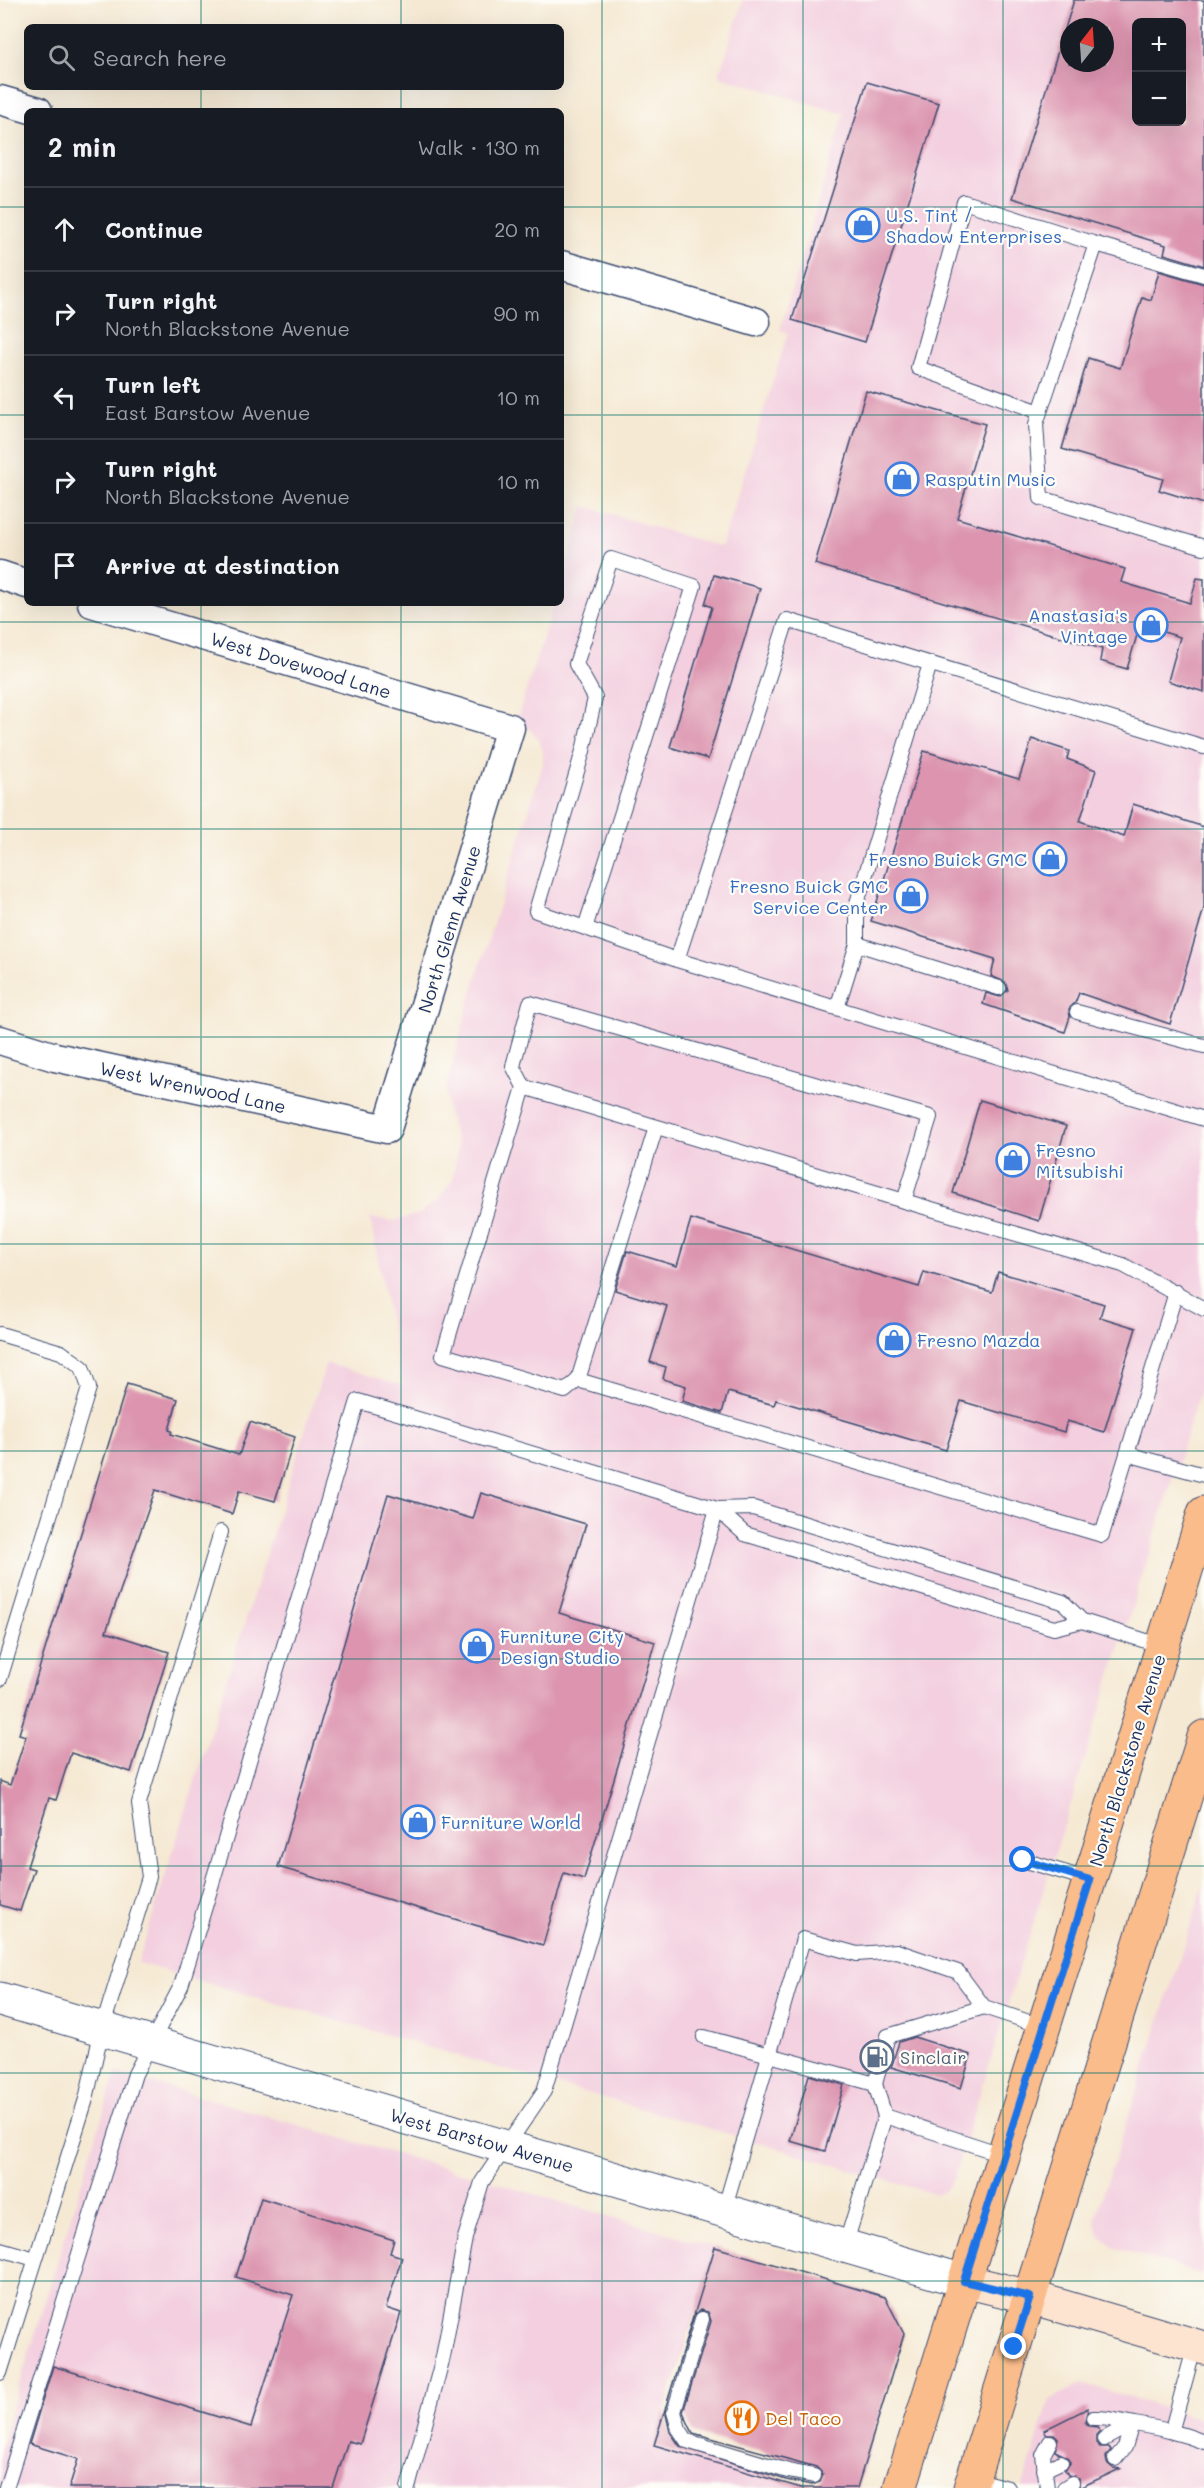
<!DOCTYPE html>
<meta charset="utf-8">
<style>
body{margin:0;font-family:Mali,sans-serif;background:#20242c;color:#f1f3f6}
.controls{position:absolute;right:18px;top:18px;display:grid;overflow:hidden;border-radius:9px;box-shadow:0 6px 24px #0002}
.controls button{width:54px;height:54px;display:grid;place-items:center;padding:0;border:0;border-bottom:2px solid #363941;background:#171b24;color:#f1f3f6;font:30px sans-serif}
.compass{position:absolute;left:1060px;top:18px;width:54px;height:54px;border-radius:50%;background:#171b24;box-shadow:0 6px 24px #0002;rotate:17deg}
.stop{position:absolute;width:18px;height:18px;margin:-14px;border:4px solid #1a73e8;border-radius:50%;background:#fff}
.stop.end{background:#1a73e8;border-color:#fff;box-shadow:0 2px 6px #0008}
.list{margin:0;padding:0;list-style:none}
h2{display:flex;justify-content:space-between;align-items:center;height:78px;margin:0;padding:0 24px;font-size:26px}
h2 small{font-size:20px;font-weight:400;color:#9ea1a6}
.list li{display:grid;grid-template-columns:39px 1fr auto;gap:18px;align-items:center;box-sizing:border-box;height:84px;padding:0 24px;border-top:2px solid #363941}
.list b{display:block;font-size:22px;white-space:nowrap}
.list p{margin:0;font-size:20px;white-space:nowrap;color:#9ea1a6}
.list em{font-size:20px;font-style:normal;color:#9ea1a6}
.icon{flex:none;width:33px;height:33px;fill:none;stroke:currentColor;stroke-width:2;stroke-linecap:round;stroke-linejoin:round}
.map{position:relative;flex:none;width:1204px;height:2488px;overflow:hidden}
.search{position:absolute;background:#171b24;box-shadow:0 6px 24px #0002;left:24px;top:24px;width:540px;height:66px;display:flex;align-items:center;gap:15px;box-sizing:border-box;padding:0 21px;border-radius:9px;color:#9ea1a6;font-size:22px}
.panel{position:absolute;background:#171b24;box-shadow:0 6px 24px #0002;left:24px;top:108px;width:540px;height:498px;border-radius:9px}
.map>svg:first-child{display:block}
.built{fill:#f3cfdf;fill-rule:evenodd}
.building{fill:#dc94af;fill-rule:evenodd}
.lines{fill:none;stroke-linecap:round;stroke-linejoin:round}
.service-casing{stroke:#3c4b70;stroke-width:16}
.minor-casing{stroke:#3c4b70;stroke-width:31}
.tertiary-casing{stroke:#3c4b70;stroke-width:35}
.secondary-casing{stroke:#3c4b70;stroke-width:35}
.primary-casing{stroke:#3c4b70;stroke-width:35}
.service{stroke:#fff;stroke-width:14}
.minor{stroke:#fff;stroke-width:28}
.tertiary{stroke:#fff;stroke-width:33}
.secondary{stroke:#fde4d1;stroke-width:33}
.primary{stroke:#fabc8b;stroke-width:33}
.route{stroke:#1a73e8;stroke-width:8}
.grid{fill:none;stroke:#0f766e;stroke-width:1.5;stroke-opacity:0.55}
.labels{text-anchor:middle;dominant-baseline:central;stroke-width:4.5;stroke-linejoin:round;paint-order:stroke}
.shop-label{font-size:18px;fill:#366cbe;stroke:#fdfcf7;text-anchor:start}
.street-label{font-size:18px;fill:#1b2f5e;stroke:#fdfcf7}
.service-label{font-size:18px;fill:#4e5e75;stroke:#fdfcf7;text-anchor:start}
.food-label{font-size:18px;fill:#c56008;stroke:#fdfcf7;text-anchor:start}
</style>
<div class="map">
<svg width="1204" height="2488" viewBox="0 0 1204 2488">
<rect width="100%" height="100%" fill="#fdfcf7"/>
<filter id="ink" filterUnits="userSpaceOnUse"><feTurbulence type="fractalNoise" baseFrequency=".0167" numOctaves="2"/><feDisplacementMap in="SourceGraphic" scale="12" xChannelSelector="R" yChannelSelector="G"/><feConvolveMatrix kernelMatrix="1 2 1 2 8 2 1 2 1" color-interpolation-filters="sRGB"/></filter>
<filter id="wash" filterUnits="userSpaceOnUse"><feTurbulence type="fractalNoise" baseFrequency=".008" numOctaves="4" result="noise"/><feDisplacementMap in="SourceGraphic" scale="24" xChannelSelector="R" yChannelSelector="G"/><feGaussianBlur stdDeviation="1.35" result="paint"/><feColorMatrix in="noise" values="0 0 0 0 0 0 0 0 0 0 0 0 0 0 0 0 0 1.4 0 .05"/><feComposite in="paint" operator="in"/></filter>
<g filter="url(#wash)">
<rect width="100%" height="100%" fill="#f5e9d3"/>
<g class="built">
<path d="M 743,0 L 1204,0 L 1204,1378 L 953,2180 L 943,2192 L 935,2194 L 138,1963 L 326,1363 L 402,1385 L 370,1218 L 394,1221 L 419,1214 L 438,1200 L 453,1180 L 458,1147 L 447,1109 L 446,1090 L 468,1005 L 543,764 L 543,751 L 538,738 L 528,728 L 516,722 L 554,603 L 561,603 L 561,581 L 584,506 L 721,547 L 788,333 L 780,330 L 844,114 L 719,76 ZM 1136,22 L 1182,22 L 1182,122 L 1136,122 ZM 1069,27 L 1105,27 L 1105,63 L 1069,63 Z"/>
<polygon points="1204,1885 1204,2275 1116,2248 1099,2235 1095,2219"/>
<polygon points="116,2072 715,2247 654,2445 801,2488 0,2488 0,2447"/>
<polygon points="1082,2383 1204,2420 1204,2488 1022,2488 1050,2400"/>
</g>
<g id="blocks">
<g class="building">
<path d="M 1074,0 L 1204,0 L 1204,266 L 1164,254 L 1166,245 L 1012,198 ZM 1137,22 L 1182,22 L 1182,122 L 1137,122 ZM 1069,27 L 1105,27 L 1105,63 L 1069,63 Z"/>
<polygon points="867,82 939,103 865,342 792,320"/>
<polygon points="1159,271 1204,284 1204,504 1159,490 1163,479 1062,449 1088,358 1120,368 1142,297 1151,300"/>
<polygon points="866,391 985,424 957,518 1125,569 1121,582 1190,603 1197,578 1204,579 1204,692 1168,681 1180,637 1140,625 1127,669 1100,661 1102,649 815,564"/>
<polygon points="714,575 760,588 708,759 670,747 712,607 705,604"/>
<polygon points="1032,739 1069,751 1067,759 1096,770 1080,821 1124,837 1133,804 1204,827 1204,908 1170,1024 1079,993 1075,1003 1069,1009 1070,1017 1065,1032 983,1004 986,993 1000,997 1008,990 1005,982 991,976 995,959 871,921 924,751 1019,779"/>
<polygon points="980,1100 1066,1126 1039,1221 953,1193"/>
<polygon points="691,1219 919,1287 924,1272 992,1292 998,1272 1104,1304 1100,1317 1136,1328 1104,1432 1067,1421 1064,1432 961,1401 946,1450 776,1400 774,1405 728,1392 722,1413 682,1401 686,1386 663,1379 666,1367 650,1362 667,1306 615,1290 627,1251 677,1266"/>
<polygon points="127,1384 178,1399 169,1430 172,1431 171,1434 239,1455 250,1422 295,1437 275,1501 239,1491 232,1514 155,1490 106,1632 169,1652 131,1772 71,1753 56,1800 49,1798 27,1867 34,1869 20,1911 0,1905 0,1781 10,1785 26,1736 19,1734"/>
<polygon points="481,1493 586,1524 559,1613 655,1642 584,1879 564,1873 543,1945 278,1867 388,1494 473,1519"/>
<polygon points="914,2037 971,2055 961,2088 891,2067 899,2042"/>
<polygon points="809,2075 844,2085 825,2151 790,2141"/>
<polygon points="261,2198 394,2240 390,2253 402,2257 386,2308 401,2313 360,2444 348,2441 333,2488 69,2488 78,2459 29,2444 53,2366 251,2427 293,2295 236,2277"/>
<path d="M 715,2247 L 885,2297 L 904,2334 L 857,2488 L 801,2488 L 654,2445 ZM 701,2310 L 708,2312 L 711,2321 L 683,2412 L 693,2433 L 816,2467 L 823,2474 L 820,2482 L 812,2485 L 786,2480 L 680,2446 L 670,2432 L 665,2410 L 693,2316 Z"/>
<polygon points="1088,2408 1085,2422 1089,2426 1098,2427 1100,2431 1096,2435 1096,2443 1100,2447 1109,2447 1111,2450 1106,2457 1107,2463 1113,2468 1120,2469 1079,2488 1079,2478 1068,2475 1065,2470 1070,2463 1069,2458 1055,2451 1058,2438 1054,2434 1046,2434 1044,2430"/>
</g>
</g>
</g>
<g filter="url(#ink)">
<use href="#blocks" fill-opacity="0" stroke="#3c4b70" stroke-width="1.5"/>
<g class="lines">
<defs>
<g id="service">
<polyline points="1096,244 1204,275"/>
<polyline points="1040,412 918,368 964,202 1096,244 1036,424 1041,498 1204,547"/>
<polyline points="1204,747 787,620 677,960 1204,1119"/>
<polyline points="585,928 536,911 583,751 595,698 576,664 611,559 694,586 585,928 677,960"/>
<polyline points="857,944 857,903 930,664"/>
<polyline points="837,1008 857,944 999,988"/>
<polyline points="1077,1012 1204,1046"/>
<polyline points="524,1087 904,1201"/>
<polyline points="1204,1309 1123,1265 904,1201 930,1117 530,1003 513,1066 524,1087 443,1355 565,1391 578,1380 1102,1535 1127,1454 1204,1475"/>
<polyline points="0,1334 61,1352 82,1367 89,1388 0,1679"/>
<polyline points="578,1380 656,1127"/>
<polyline points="1127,1454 1176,1292"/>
<polyline points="717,1509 745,1534 1054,1628 1082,1621"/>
<polyline points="1023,1860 1090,1880"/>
<polyline points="704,2037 875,2084 888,2036 984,2007"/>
<polyline points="875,2084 885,2116"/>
<polyline points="724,2210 803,1939 857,1954 897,1951 958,1972 984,2007 1044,2027"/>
<polyline points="845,2246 885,2116 1004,2155"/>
<polyline points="0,2249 35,2259"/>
<polyline points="702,2319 674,2412 679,2429 687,2441 788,2471 814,2476"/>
<polyline points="0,2373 86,2099 102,2029 149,1877 139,1803 221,1532"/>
<path d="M 1093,2418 C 1109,2417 1120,2422 1135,2424 C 1162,2429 1178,2432 1204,2442"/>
<polyline points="1172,2429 1195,2345"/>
<polyline points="1104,2439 1132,2424"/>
<polyline points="1115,2459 1125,2447 1132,2424"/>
<polyline points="1044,2470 1061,2462"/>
<polyline points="973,2479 1008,2488"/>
<polyline points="6,2488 135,2074 181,1986 358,1401 717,1509 753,1508 1063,1602 1082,1621 1162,1646"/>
<polyline points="408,2488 443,2357 465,2238 482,2182 544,2091 717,1509"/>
<polyline points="1047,2488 1043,2455 1050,2442"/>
<polyline points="1064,2488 1072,2483"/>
</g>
<g id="minor">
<polyline points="0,100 38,111"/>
<polyline points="561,265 756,322"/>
<polyline points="0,575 27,584"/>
<polyline points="0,1040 55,1057 387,1129 510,728 92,603"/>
</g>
<polyline id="tertiary" points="0,1999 964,2281"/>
<polyline id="secondary" points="964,2281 1030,2297 1204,2348"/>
<g id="primary">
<polyline points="900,2488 1204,1513"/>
<polyline points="970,2488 1204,1737"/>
</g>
</defs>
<use href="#service" class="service-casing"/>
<use href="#minor" class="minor-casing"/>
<use href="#tertiary" class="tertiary-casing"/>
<use href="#secondary" class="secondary-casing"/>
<use href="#primary" class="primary-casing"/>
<use href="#service" class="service"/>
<use href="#minor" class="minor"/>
<use href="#tertiary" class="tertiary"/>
<use href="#secondary" class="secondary"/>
<use href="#primary" class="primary"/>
</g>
</g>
<g class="lines" filter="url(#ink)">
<polyline class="route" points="1014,2347 1030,2297 964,2281 1090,1880 1023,1860"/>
</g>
<path class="grid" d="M 201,0 L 201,27M 401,0 L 401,27M 602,0 L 602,2488M 803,0 L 803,2488M 1003,0 L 1003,2488M 201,87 L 201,111M 401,87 L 401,111M 0,207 L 27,207M 561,207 L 1204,207M 0,415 L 27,415M 561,415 L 1204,415M 201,603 L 201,2488M 401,603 L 401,2488M 0,622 L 1204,622M 0,829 L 1204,829M 0,1037 L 1204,1037M 0,1244 L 1204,1244M 0,1451 L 1204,1451M 0,1659 L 1204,1659M 0,1866 L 1204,1866M 0,2073 L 1204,2073M 0,2281 L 1204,2281"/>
<defs>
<symbol id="shop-ring" viewBox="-11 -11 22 22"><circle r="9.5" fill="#fdfcf7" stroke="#3f7fe0" stroke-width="1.5"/><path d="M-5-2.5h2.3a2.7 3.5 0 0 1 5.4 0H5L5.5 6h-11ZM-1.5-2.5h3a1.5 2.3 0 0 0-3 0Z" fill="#3f7fe0"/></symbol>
<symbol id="fuel-ring" viewBox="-11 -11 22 22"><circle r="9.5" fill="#fdfcf7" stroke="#5c6f8a" stroke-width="1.5"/><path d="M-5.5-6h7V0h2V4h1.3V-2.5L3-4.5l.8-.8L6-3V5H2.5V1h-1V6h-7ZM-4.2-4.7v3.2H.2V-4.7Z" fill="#5c6f8a"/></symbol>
<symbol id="restaurant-ring" viewBox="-11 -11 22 22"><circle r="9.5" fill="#fdfcf7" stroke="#e8710a" stroke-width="1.5"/><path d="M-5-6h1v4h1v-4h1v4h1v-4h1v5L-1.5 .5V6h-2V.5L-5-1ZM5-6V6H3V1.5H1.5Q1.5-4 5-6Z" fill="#e8710a"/></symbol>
</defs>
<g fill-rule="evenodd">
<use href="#shop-ring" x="844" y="206" width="38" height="38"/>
<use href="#shop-ring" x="883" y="460" width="38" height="38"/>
<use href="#shop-ring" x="1132" y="606" width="38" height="38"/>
<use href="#shop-ring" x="1031" y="840" width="38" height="38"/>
<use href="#shop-ring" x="892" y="877" width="38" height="38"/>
<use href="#shop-ring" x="994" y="1141" width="38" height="38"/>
<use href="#shop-ring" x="875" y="1321" width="38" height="38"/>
<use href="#shop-ring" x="458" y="1627" width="38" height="38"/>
<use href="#shop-ring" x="399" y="1803" width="38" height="38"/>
<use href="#fuel-ring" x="858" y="2038" width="38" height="38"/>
<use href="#restaurant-ring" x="723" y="2399" width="38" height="38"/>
</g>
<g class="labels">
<g class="shop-label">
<text x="886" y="215">U.S. Tint /<tspan x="886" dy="21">Shadow Enterprises</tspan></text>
<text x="925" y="479">Rasputin Music</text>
<text x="1128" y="615" text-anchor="end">Anastasia's<tspan x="1128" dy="21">Vintage</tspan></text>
<text x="1027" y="859" text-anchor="end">Fresno Buick GMC</text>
<text x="888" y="886" text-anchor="end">Fresno Buick GMC<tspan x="888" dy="21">Service Center</tspan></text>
<text x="1036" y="1150">Fresno<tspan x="1036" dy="21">Mitsubishi</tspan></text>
<text x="917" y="1340">Fresno Mazda</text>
<text x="500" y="1636">Furniture City<tspan x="500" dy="21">Design Studio</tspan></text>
<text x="441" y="1822">Furniture World</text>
</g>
<g class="street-label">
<text transform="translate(301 665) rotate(17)">West Dovewood Lane</text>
<text transform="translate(449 929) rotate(-73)">North Glenn Avenue</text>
<text transform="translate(193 1087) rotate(12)">West Wrenwood Lane</text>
<text transform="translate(1127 1760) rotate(-73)">North Blackstone Avenue</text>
<text transform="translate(482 2140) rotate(16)">West Barstow Avenue</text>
</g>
<g class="service-label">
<text x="900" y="2057">Sinclair</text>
</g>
<g class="food-label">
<text x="765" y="2418">Del Taco</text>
</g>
</g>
</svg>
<div class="controls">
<button>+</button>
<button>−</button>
</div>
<svg class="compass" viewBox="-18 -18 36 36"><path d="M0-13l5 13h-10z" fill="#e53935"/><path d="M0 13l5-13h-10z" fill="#9ea1a6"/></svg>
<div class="stop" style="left:1023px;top:1860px"></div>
<div class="stop end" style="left:1014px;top:2347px"></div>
<div class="search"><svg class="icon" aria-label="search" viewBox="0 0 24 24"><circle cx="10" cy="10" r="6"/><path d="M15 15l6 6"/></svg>Search here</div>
<section class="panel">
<h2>2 min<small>Walk · 130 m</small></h2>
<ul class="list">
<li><svg class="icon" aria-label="ahead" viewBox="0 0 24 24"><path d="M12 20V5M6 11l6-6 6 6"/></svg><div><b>Continue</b></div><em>20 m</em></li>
<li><svg class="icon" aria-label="right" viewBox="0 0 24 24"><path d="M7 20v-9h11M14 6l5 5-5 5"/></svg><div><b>Turn right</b><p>North Blackstone Avenue</p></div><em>90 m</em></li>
<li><svg class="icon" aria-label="left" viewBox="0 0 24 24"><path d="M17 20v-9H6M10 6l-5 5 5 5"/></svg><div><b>Turn left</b><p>East Barstow Avenue</p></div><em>10 m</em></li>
<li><svg class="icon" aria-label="right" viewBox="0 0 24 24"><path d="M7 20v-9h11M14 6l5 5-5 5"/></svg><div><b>Turn right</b><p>North Blackstone Avenue</p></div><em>10 m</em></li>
<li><svg class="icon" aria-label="arrive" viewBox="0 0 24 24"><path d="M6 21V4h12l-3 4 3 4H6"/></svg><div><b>Arrive at destination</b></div></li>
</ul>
</section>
</div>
